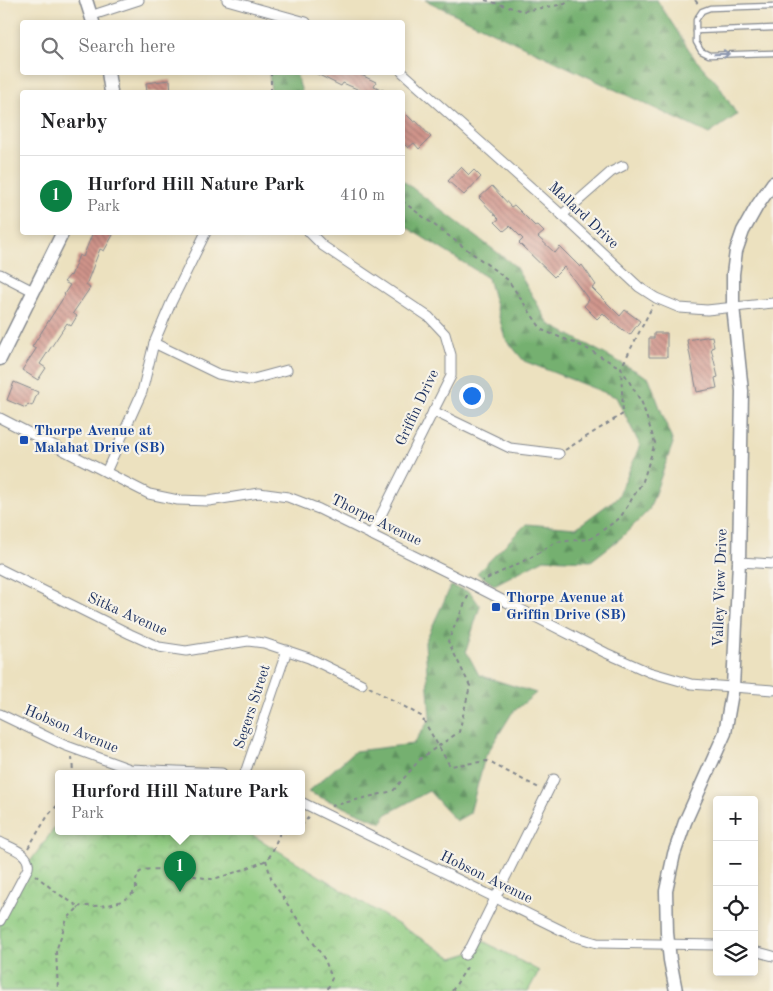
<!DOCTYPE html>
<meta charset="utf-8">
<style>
body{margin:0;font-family:"Old Standard TT",serif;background:#f6f6f6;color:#202124}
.controls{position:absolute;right:15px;bottom:15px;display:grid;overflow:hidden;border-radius:5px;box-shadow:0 2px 8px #0003}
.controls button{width:45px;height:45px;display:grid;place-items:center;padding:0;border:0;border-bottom:1px solid #e0e0e0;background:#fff;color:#202124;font:25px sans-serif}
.you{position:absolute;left:471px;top:395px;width:18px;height:18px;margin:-12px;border:4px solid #fff;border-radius:50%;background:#1a73e8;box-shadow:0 0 0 8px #1a73e833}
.badge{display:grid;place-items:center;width:32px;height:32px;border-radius:50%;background:#0b8043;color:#fff;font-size:16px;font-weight:700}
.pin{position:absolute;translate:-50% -41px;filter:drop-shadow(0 1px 2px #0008)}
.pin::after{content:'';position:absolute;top:26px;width:18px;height:15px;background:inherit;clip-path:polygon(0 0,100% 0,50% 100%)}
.popup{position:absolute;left:55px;top:770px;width:250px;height:65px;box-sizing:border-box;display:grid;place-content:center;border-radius:5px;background:#fff;filter:drop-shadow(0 1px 4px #0005);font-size:16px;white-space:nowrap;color:#757577}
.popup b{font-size:19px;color:#202124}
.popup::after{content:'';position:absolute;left:50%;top:100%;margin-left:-10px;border:10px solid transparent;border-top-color:#fff}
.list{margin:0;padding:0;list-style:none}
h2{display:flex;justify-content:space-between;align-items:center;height:65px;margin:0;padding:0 20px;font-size:21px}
h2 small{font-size:16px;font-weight:400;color:#757577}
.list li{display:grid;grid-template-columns:32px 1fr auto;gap:15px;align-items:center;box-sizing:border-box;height:80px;padding:0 20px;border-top:1px solid #e0e0e0}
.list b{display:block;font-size:19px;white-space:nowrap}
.list p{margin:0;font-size:16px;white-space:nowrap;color:#757577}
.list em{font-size:16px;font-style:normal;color:#757577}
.icon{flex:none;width:28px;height:28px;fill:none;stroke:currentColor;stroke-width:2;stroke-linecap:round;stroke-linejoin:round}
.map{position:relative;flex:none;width:773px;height:991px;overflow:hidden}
.search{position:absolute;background:#fff;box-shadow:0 2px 8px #0003;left:20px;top:20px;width:385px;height:55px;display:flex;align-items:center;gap:12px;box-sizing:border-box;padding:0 18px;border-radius:5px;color:#757577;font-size:19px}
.panel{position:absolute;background:#fff;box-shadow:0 2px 8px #0003;left:20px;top:90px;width:385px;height:145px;border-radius:5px}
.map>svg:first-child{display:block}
.forest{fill:url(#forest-firs);stroke:#487067}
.park{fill:url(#park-crowns);stroke:#567e70}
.building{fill:url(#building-back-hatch)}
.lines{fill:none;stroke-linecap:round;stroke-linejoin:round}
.lane-casing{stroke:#84888e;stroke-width:7}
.street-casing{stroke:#84888e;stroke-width:11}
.secondary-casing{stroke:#84888e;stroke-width:15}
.path{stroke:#84888e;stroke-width:2;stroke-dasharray:4 4;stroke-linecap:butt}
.lane{stroke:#fff;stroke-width:4.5}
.street{stroke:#fff;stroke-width:9}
.secondary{stroke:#fff;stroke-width:12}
.oneway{stroke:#8d97ae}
.transit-dot{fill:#1a4fb4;stroke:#f7f3e8;stroke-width:2}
.labels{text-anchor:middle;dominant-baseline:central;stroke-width:4.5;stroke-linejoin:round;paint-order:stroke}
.street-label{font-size:15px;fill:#1b2f5e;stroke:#f7f3e8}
.transit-label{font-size:15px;font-weight:bold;fill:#164399;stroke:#f7f3e8;text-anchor:start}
</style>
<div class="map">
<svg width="773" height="991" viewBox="0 0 773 991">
<defs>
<pattern id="forest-firs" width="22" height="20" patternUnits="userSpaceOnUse" patternTransform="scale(1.25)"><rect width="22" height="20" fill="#74b070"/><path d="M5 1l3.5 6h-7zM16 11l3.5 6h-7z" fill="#5e905f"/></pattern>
<pattern id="park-crowns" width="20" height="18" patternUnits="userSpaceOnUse" patternTransform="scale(1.25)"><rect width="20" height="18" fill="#90cc82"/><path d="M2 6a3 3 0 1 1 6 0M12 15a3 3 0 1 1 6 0" fill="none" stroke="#75a66e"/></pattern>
<pattern id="building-back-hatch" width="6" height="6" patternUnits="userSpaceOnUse" patternTransform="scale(1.25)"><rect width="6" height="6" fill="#d0948a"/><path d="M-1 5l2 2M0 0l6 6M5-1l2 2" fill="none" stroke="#a87974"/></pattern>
</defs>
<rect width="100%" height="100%" fill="#f7f3e8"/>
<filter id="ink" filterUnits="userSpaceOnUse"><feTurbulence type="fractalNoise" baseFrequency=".02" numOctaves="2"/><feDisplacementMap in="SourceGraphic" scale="10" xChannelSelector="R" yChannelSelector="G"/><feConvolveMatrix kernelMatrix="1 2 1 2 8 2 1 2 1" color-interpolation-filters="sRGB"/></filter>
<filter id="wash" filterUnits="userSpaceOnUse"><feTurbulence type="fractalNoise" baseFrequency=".0096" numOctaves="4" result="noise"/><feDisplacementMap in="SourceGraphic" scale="20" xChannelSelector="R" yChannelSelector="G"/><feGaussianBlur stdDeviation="1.12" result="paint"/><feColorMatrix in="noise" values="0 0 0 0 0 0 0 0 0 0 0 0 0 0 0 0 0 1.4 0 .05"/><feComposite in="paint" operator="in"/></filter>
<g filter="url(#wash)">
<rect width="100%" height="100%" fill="#ece1bf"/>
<g class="forest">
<polygon points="425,0 657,0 695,59 718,84 737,115 709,134"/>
<polygon points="269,73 296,73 302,92 271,92"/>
<polygon points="402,180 515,266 549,324 649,378 673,443 649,510 622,537 591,561 544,559 494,585 477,573 526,524 576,528 618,497 640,445 616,397 524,361 505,338 488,278 403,225"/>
<polygon points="451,586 470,592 480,606 466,651 479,675 536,693 512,713 485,757 470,813 456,821 429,791 385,815 382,823 308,792 355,751 413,744 430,719 425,642"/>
</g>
<polygon class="park" points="59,822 59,831 246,831 453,958 476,951 483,941 539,971 528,991 0,991 0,921 29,863"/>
<g id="blocks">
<g class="building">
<polygon points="313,72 355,72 376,82 374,86 388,92 364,92 343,83 341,86"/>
<polygon points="170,80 171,92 147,92 146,83"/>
<polygon points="402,110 414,122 416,121 431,137 419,149 414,143 408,148 402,142"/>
<polygon points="461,167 469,175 474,170 481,177 464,195 448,181"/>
<polygon points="492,186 511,207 514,205 535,226 537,225 544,232 538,237 555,253 560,247 580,267 582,265 596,285 592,288 620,316 625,310 640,321 630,335 611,321 603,313 597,319 584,306 589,300 564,267 554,277 519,243 523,239 510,226 504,231 495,222 499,219 479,198"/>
<polygon points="93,232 108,232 113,235 104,251 100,249 86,285 90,288 73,313 77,316 71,326 67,323 40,364 46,368 38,380 22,370 36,349 32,347 65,295 64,294 70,285 64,282 70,275 71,276 79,255 83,257"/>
<polygon points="654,333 667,333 667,357 649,357 649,338 654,338"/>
<polygon points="712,336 714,347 711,348 718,377 715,378 717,388 697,392 687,340"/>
<polygon points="14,382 38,392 32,406 28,404 26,408 7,400"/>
</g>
</g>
</g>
<g filter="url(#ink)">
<use href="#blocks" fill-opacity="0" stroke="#84888e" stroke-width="1"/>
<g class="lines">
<defs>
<g id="lane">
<polyline points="773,6 710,8 702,11 696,20 696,42 701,51 709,55 773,53"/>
<polyline points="696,31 773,28"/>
</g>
<g id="street">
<polyline points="227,0 306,22"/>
<polyline points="90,16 139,0"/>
<polyline points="402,72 562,215 639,287 656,298 680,308 707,310 773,303"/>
<polyline points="562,215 611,172 623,166"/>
<polyline points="309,232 323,246 429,317 445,334 451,355 451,376 371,535"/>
<polyline points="0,274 33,291"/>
<polyline points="154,343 218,374 250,380 287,370"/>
<polyline points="433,411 510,448 559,454"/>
<polyline points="0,418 149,494 178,500 209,501 259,493 288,497 319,509 473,585 606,653 649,672 691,684 773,690"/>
<polyline points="106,472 142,392 154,343 171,303 206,232"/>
<polyline points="739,562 773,564"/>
<polyline points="0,569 130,634 159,647 186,651 248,641 264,643 309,658 362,684"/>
<polyline points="0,714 64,745 130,769 222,773"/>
<polyline points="245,773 287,650"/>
<polyline points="301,802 573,936 597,943 717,945"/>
<path d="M 0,842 C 11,848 31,853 28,868 L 0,921"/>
<polyline points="754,951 773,956"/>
<polyline points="465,955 471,947 554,779"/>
</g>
<g id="secondary">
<polyline points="86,0 93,22"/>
<polyline points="108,72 111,92"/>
<polyline points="0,359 63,232"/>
<polyline points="676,991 670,960 667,933 666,891 674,854 685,822 725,733 733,687 739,562 742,391 733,306 733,274 736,251 743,231 757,206 773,183"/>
</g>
</defs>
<use href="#lane" class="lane-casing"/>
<use href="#street" class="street-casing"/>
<use href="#secondary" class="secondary-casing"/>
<g class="path">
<polyline points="485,0 523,11 565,4 570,0"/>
<polyline points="695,0 699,5"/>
<polyline points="271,72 271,92"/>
<polyline points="402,201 508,280 542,330 584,347 621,368 642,403 655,443 643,481 620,518 590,539 556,542 530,558 482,581"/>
<polyline points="565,450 623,414 621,368 653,305"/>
<polyline points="369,687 421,716 450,766 487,761 539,788"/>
<polyline points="72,757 73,773"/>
<polyline points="331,806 393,791 421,758 459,732 470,686 448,641 469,594"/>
<polyline points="301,826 309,817"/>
<polyline points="28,848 49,814 59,804"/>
<polyline points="266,860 272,881 325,960 332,978 327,991"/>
<polyline points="35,875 57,893 76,905 78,908 67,919 56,951 58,991"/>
<path d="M 78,908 L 81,906 C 103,906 120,907 136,890 C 136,884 135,877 140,872 C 154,863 196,878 212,879 C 217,879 261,864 266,860 C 273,855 276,840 280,833 L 291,831"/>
<polyline points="452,991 469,964"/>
</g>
<use href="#lane" class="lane"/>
<use href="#street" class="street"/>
<use href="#secondary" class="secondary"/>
</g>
<defs><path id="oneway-shaft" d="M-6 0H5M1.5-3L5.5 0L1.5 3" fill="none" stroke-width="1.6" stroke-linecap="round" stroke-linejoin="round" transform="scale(1.25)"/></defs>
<use class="oneway" href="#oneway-shaft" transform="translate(722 54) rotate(-2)"/>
</g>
<g class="transit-dot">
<rect x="19" y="435" width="10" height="10" rx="2.5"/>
<rect x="491" y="602" width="10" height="10" rx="2.5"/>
</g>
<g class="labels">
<g class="street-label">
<text transform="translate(583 216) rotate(43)">Mallard Drive</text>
<text transform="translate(418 408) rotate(-65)">Griffin Drive</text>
<text transform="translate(376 521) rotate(26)">Thorpe Avenue</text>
<text transform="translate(721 588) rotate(-88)">Valley View Drive</text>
<text transform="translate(127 615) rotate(24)">Sitka Avenue</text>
<text transform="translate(253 707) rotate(-72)">Segers Street</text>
<text transform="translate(71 730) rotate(23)">Hobson Avenue</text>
<text transform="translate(486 878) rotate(26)">Hobson Avenue</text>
</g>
<g class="transit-label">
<text x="34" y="431">Thorpe Avenue at<tspan x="34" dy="17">Malahat Drive (SB)</tspan></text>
<text x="506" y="598">Thorpe Avenue at<tspan x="506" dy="17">Griffin Drive (SB)</tspan></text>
</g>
</g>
</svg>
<div class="controls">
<button>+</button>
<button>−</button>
<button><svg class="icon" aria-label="locate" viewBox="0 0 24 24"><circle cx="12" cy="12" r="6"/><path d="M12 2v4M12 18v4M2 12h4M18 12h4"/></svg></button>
<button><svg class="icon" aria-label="layers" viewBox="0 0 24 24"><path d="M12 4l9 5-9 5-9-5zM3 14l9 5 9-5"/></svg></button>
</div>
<div class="you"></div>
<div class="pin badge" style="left:180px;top:892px">1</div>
<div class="popup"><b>Hurford Hill Nature Park</b>Park</div>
<div class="search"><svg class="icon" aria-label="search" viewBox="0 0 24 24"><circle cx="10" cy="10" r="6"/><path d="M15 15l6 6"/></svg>Search here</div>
<section class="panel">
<h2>Nearby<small></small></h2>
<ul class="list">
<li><span class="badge">1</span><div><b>Hurford Hill Nature Park</b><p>Park</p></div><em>410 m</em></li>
</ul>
</section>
</div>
